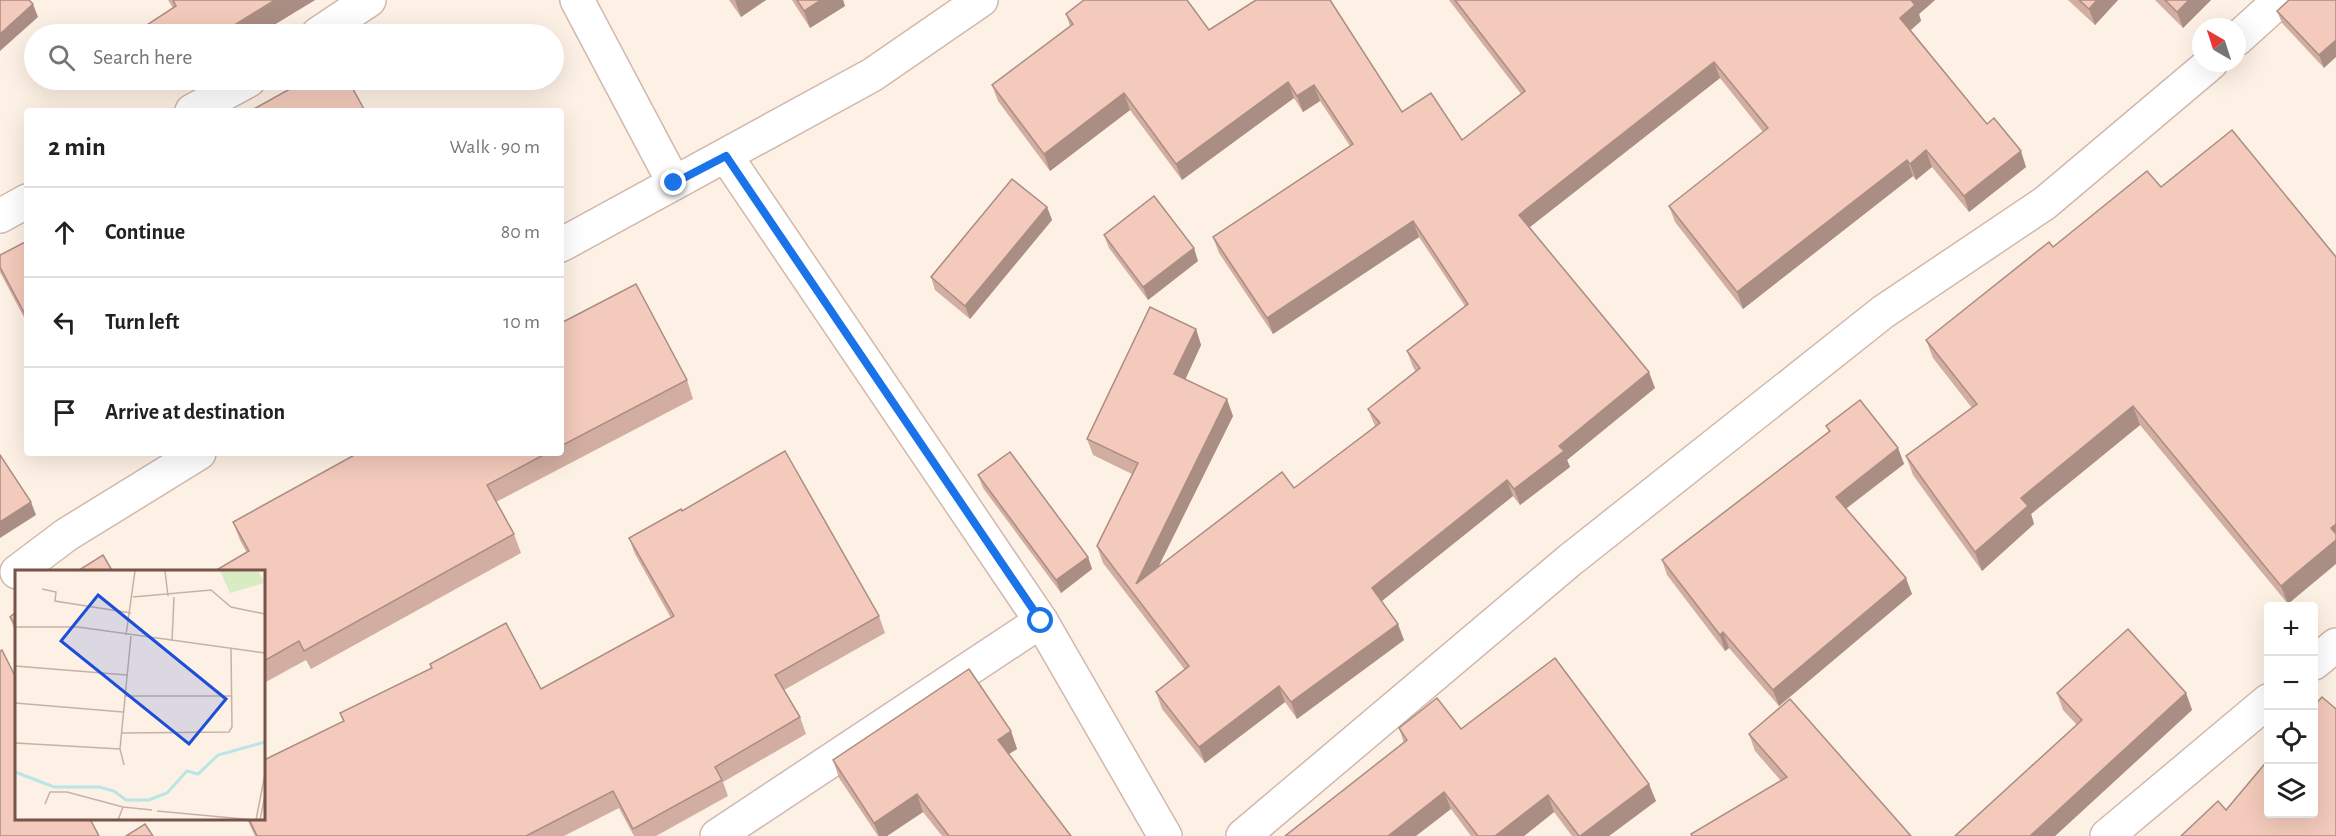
<!DOCTYPE html>
<meta charset="utf-8">
<style>
body{margin:0;font-family:"Alegreya Sans",sans-serif;background:#f6f6f6;color:#202124}
.controls{position:absolute;right:18px;bottom:18px;display:grid;overflow:hidden;border-radius:6px;box-shadow:0 6px 24px #0002}
.controls button{width:54px;height:54px;display:grid;place-items:center;padding:0;border:0;border-bottom:2px solid #e0e0e0;background:#fff;color:#202124;font:30px sans-serif}
.compass{position:absolute;left:2192px;top:18px;width:54px;height:54px;border-radius:50%;background:#fff;box-shadow:0 6px 24px #0002;rotate:321deg}
.stop{position:absolute;width:18px;height:18px;margin:-14px;border:4px solid #1a73e8;border-radius:50%;background:#fff}
.stop.end{background:#1a73e8;border-color:#fff;box-shadow:0 2px 6px #0008}
.list{margin:0;padding:0;list-style:none}
h2{display:flex;justify-content:space-between;align-items:center;height:78px;margin:0;padding:0 24px;font-size:26px}
h2 small{font-size:20px;font-weight:400;color:#757577}
.list li{display:grid;grid-template-columns:39px 1fr auto;gap:18px;align-items:center;box-sizing:border-box;height:90px;padding:0 24px;border-top:2px solid #e0e0e0}
.list b{display:block;font-size:22px;white-space:nowrap}
.list em{font-size:20px;font-style:normal;color:#757577}
.icon{flex:none;width:33px;height:33px;fill:none;stroke:currentColor;stroke-width:2;stroke-linecap:round;stroke-linejoin:round}
.map{position:relative;flex:none;width:2336px;height:836px;overflow:hidden}
.search{position:absolute;background:#fff;box-shadow:0 6px 24px #0002;left:24px;top:24px;width:540px;height:66px;display:flex;align-items:center;gap:15px;box-sizing:border-box;padding:0 21px;border-radius:33px;color:#757577;font-size:22px}
.panel{position:absolute;background:#fff;box-shadow:0 6px 24px #0002;left:24px;top:108px;width:540px;height:348px;border-radius:6px}
.map>svg:first-child{display:block}
.lines{fill:none;stroke-linecap:round;stroke-linejoin:round}
.minor-casing{stroke:#d1b8ad;stroke-width:36}
.minor{stroke:#fff;stroke-width:33}
.wall{fill:#d1aea1}
.shaded-wall{fill:#aa8d83}
.building{fill:#f3cabb;stroke:#aa8d83;stroke-width:1.5}
.route{stroke:#1a73e8;stroke-width:8}
.inset-river{fill:none;stroke:#b8e6e7;stroke-width:3}
.inset-road{fill:none;stroke:#c7b1a6;stroke-width:1.5}
.view{fill:#1d4ed8;fill-opacity:0.15;stroke:#1d4ed8;stroke-width:3}
.inset-edge{fill:none;stroke:#775349;stroke-width:3}
</style>
<div class="map">
<svg width="2336" height="836" viewBox="0 0 2336 836">
<rect width="100%" height="100%" fill="#fdf0e4"/>
<g class="lines">
<defs>
<g id="minor">
<polyline points="577,0 674,183"/>
<polyline points="318,34 369,0"/>
<polyline points="2237,39 2280,0"/>
<polyline points="192,111 249,80"/>
<polyline points="726,156 1041,621 1165,836"/>
<polyline points="0,216 27,201"/>
<polyline points="561,245 872,75 981,0"/>
<polyline points="17,572 66,535 199,453"/>
<polyline points="2314,663 2336,645"/>
<polyline points="717,836 1041,621"/>
<polyline points="1243,836 1570,560 1883,312 2045,203 2211,63"/>
<polyline points="2107,836 2268,701"/>
</g>
</defs>
<use href="#minor" class="minor-casing"/>
<use href="#minor" class="minor"/>
</g>
<g class="wall">
<polygon points="168,0 315,0 259,34 137,34 136,32 173,8"/>
<polygon points="729,0 766,0 741,17"/>
<polygon points="792,0 843,0 845,6 810,28"/>
<polygon points="1449,0 1935,0 1919,14 1921,21 1911,30 1987,124 2026,167 1969,212 1932,167 1916,180 1913,176 1743,309 1675,222 1669,206 1763,132 1720,78 1529,227 1655,388 1567,460 1570,467 1520,505 1513,496 1382,601 1404,640 1297,719 1285,702 1205,763 1162,709 1156,692 1185,670 1103,563 1097,546 1132,474 1093,455 1087,439 1196,329 1201,345 1185,380 1233,416 1158,567 1294,488 1375,426 1368,409 1416,372 1413,367 1407,351 1465,306 1419,237 1273,334 1219,253 1213,237 1350,146 1320,101 1303,112 1294,98 1182,180 1130,110 1050,171 998,101 992,85 1070,26 1066,14 1209,30 1402,112 1462,140 1521,94"/>
<polygon points="2068,0 2118,0 2095,25"/>
<polygon points="2155,0 2211,0 2183,28"/>
<polygon points="2336,0 2324,68 2282,23 2277,11"/>
<polygon points="162,80 187,80 170,90"/>
<polygon points="2147,171 2288,604 2140,425 2031,514 2034,524 1982,571 1913,475 1906,456 1972,408 1933,358 1926,340 2053,247"/>
<polygon points="1047,207 1052,220 970,319 935,290 931,277"/>
<polygon points="1104,235 1198,261 1148,300 1109,248"/>
<polygon points="27,241 27,323 0,272 0,255"/>
<polygon points="561,323 687,380 693,399 496,502 514,534 521,553 311,669 306,660 264,683 264,572 247,553 240,540 233,522 358,453 561,453"/>
<polygon points="1826,426 1898,448 1904,464 1846,509 1912,594 1779,706 1729,648 1725,651 1667,575 1662,560 1829,432"/>
<polygon points="978,475 1088,557 1092,569 1061,593 983,488"/>
<polygon points="682,511 879,616 885,633 784,690 800,717 806,734 723,782 728,796 656,836 634,836 619,808 564,836 255,836 247,819 264,819 343,721 340,713 431,668 430,664 541,689 671,618 635,554 629,538"/>
<polygon points="16,612 16,635 10,617"/>
<polygon points="2057,693 2186,693 2192,710 2055,836 1955,836 2077,725 2063,710"/>
<polygon points="1399,728 1461,729 1656,801 1609,836 1572,836 1554,812 1524,836 1471,836 1451,809 1404,743"/>
<polygon points="1011,731 1017,749 1009,754 1071,836 942,836 923,812 887,836 878,836 839,778 833,760"/>
<polygon points="1749,734 1911,836 1781,781 1755,751"/>
</g>
<g class="shaded-wall">
<polygon points="275,0 315,0 259,34 220,34"/>
<polygon points="735,0 766,0 741,17"/>
<polygon points="821,0 843,0 845,6 810,28 804,11"/>
<polygon points="1911,0 1935,0 1919,14 1921,21 1906,34 1900,18"/>
<polygon points="2097,0 2118,0 2095,25 2089,9"/>
<polygon points="2189,0 2211,0 2183,28 2177,12"/>
<polygon points="33,4 38,17 0,51 0,34"/>
<polygon points="2336,40 2336,57 2324,68 2319,55"/>
<polygon points="1714,62 1720,78 1525,231 1519,215"/>
<polygon points="166,80 187,80 170,90"/>
<polygon points="1288,82 1294,98 1182,180 1176,164"/>
<polygon points="1314,85 1320,101 1303,112 1297,96"/>
<polygon points="1124,93 1130,110 1050,171 1044,154"/>
<polygon points="1926,150 1932,167 1916,180 1910,164"/>
<polygon points="2021,151 2026,167 1969,212 1964,196"/>
<polygon points="1907,160 1913,176 1743,309 1737,292"/>
<polygon points="1047,207 1052,220 970,319 965,306"/>
<polygon points="1413,221 1419,237 1273,334 1267,318"/>
<polygon points="1194,248 1198,261 1148,300 1143,287"/>
<polygon points="1196,329 1201,345 1180,391 1174,374"/>
<polygon points="1649,372 1655,388 1567,460 1570,467 1520,505 1514,489 1559,446"/>
<polygon points="1227,399 1233,416 1142,600 1136,584"/>
<polygon points="2133,406 2140,425 2031,514 2034,524 1982,571 1975,552 2021,498"/>
<polygon points="1898,448 1904,464 1841,512 1836,497"/>
<polygon points="1507,480 1513,496 1378,604 1372,588"/>
<polygon points="31,502 36,515 0,538 0,522"/>
<polygon points="2336,524 2336,564 2288,604 2281,586 2331,528"/>
<polygon points="1088,557 1092,569 1061,593 1056,580"/>
<polygon points="1906,578 1912,594 1779,706 1773,690"/>
<polygon points="1398,624 1404,640 1297,719 1291,702"/>
<polygon points="1723,632 1729,648 1725,651 1720,635"/>
<polygon points="1279,686 1285,702 1205,763 1199,747"/>
<polygon points="2186,693 2192,710 2055,836 2030,836"/>
<polygon points="1011,731 1017,749 1004,757 998,740"/>
<polygon points="1649,784 1656,801 1609,836 1580,836"/>
<polygon points="1444,792 1451,809 1416,836 1388,836"/>
<polygon points="917,794 923,812 887,836 879,836 874,823"/>
<polygon points="1548,795 1554,812 1524,836 1495,836"/>
</g>
<g class="building">
<polygon points="0,0 29,0 33,4 0,34"/>
<polygon points="173,0 275,0 220,34 138,34 136,32 176,6"/>
<polygon points="797,0 821,0 804,11"/>
<polygon points="1084,0 1187,0 1209,30 1256,0 1330,0 1402,112 1431,93 1462,140 1525,91 1455,0 1911,0 1915,5 1900,18 1987,124 1994,118 2021,151 1964,196 1926,150 1910,164 1907,160 1737,292 1669,206 1768,128 1714,62 1519,215 1649,372 1559,446 1564,451 1514,489 1507,480 1372,588 1398,624 1291,702 1279,686 1199,747 1156,692 1189,666 1097,546 1138,463 1087,439 1150,307 1196,329 1174,374 1227,399 1136,584 1282,472 1294,488 1380,423 1368,409 1420,368 1407,351 1468,304 1413,221 1267,318 1213,237 1353,144 1314,85 1297,96 1288,82 1176,164 1124,93 1044,154 992,85 1073,24 1066,14"/>
<polygon points="2079,0 2097,0 2089,9"/>
<polygon points="2165,0 2189,0 2177,12"/>
<polygon points="2289,0 2336,0 2336,40 2319,55 2277,11"/>
<polygon points="306,80 348,80 365,111 250,111"/>
<polygon points="2232,130 2336,257 2336,524 2331,528 2336,534 2336,540 2281,586 2133,406 2021,498 2028,506 1975,552 1906,456 1977,404 1926,340 2049,242 2053,247 2147,171 2161,187"/>
<polygon points="1012,179 1047,207 965,306 931,277"/>
<polygon points="1154,196 1194,248 1143,287 1104,235"/>
<polygon points="27,241 27,318 0,267 0,255"/>
<polygon points="636,284 687,380 561,446 561,323"/>
<polygon points="1860,400 1898,448 1836,497 1906,578 1773,690 1723,632 1720,635 1662,560 1830,431 1826,426"/>
<polygon points="785,451 879,616 775,675 800,717 715,767 722,780 633,829 613,791 526,836 257,836 249,819 264,819 264,760 344,721 340,713 432,668 430,664 506,623 541,689 674,616 629,538 681,509 682,511"/>
<polygon points="1010,452 1088,557 1056,580 978,475"/>
<polygon points="358,453 547,453 487,485 514,534 304,651 299,641 264,661 264,572 213,572 249,551 233,522"/>
<polygon points="0,455 31,502 0,522"/>
<polygon points="103,555 113,572 76,572"/>
<polygon points="16,612 16,626 10,617"/>
<polygon points="2128,629 2186,693 2030,836 1955,836 2082,720 2057,693"/>
<polygon points="2,650 16,678 16,819 90,819 99,836 0,836 0,651"/>
<polygon points="1555,658 1649,784 1580,836 1579,836 1548,795 1495,836 1478,836 1444,792 1388,836 1285,836 1407,740 1399,728 1437,698 1461,729"/>
<polygon points="969,669 1011,731 998,740 1071,836 949,836 917,794 874,823 833,760"/>
<polygon points="2322,697 2336,709 2336,836 2181,836 2218,801 2226,810 2268,760 2268,813 2313,813 2313,707"/>
<polygon points="1790,699 1911,836 1692,836 1691,834 1787,777 1749,734"/>
<polygon points="145,824 153,836 126,836"/>
</g>
<g class="lines">
<polyline class="route" points="674,183 726,156 1041,621"/>
</g>
<g transform="translate(15 570)">
<rect width="250" height="250" fill="#fdf0e4"/>
<path d="M 205,1 L 244,2 L 249,13 L 215,23 Z" fill="#d8ebc2"/>
<path class="inset-river" d="M 0,202 L 39,217 L 84,217 L 99,221 L 111,230 L 134,230 L 152,223 L 172,201 L 183,204 L 203,185 L 250,172"/>
<path class="inset-road" d="M 150,1 L 153,26M 27,19 L 41,22 L 40,31 L 116,43M 118,27 L 196,20 L 216,37 L 250,44M 0,57 L 63,57 L 250,83M 111,65 L 120,1M 157,71 L 159,27M 0,96 L 112,105M 109,126 L 216,126M 0,133 L 108,142M 107,163 L 214,162 L 217,157 L 216,79M 0,173 L 105,179M 109,195 L 105,179 L 116,66M 30,234 L 35,222 L 52,222 L 108,237M 142,241 L 239,250M 103,250 L 108,237 L 137,240M 241,250 L 250,204M 245,250 L 250,225"/>
<path class="view" d="M 83,25 L 211,129 L 174,174 L 46,71 Z"/>
<rect width="250" height="250" class="inset-edge"/>
</g>
</svg>
<div class="controls">
<button>+</button>
<button>−</button>
<button><svg class="icon" aria-label="locate" viewBox="0 0 24 24"><circle cx="12" cy="12" r="6"/><path d="M12 2v4M12 18v4M2 12h4M18 12h4"/></svg></button>
<button><svg class="icon" aria-label="layers" viewBox="0 0 24 24"><path d="M12 4l9 5-9 5-9-5zM3 14l9 5 9-5"/></svg></button>
</div>
<svg class="compass" viewBox="-18 -18 36 36"><path d="M0-13l5 13h-10z" fill="#e53935"/><path d="M0 13l5-13h-10z" fill="#757577"/></svg>
<div class="stop" style="left:1041px;top:621px"></div>
<div class="stop end" style="left:674px;top:183px"></div>
<div class="search"><svg class="icon" aria-label="search" viewBox="0 0 24 24"><circle cx="10" cy="10" r="6"/><path d="M15 15l6 6"/></svg>Search here</div>
<section class="panel">
<h2>2 min<small>Walk · 90 m</small></h2>
<ul class="list">
<li><svg class="icon" aria-label="ahead" viewBox="0 0 24 24"><path d="M12 20V5M6 11l6-6 6 6"/></svg><div><b>Continue</b></div><em>80 m</em></li>
<li><svg class="icon" aria-label="left" viewBox="0 0 24 24"><path d="M17 20v-9H6M10 6l-5 5 5 5"/></svg><div><b>Turn left</b></div><em>10 m</em></li>
<li><svg class="icon" aria-label="arrive" viewBox="0 0 24 24"><path d="M6 21V4h12l-3 4 3 4H6"/></svg><div><b>Arrive at destination</b></div></li>
</ul>
</section>
</div>
